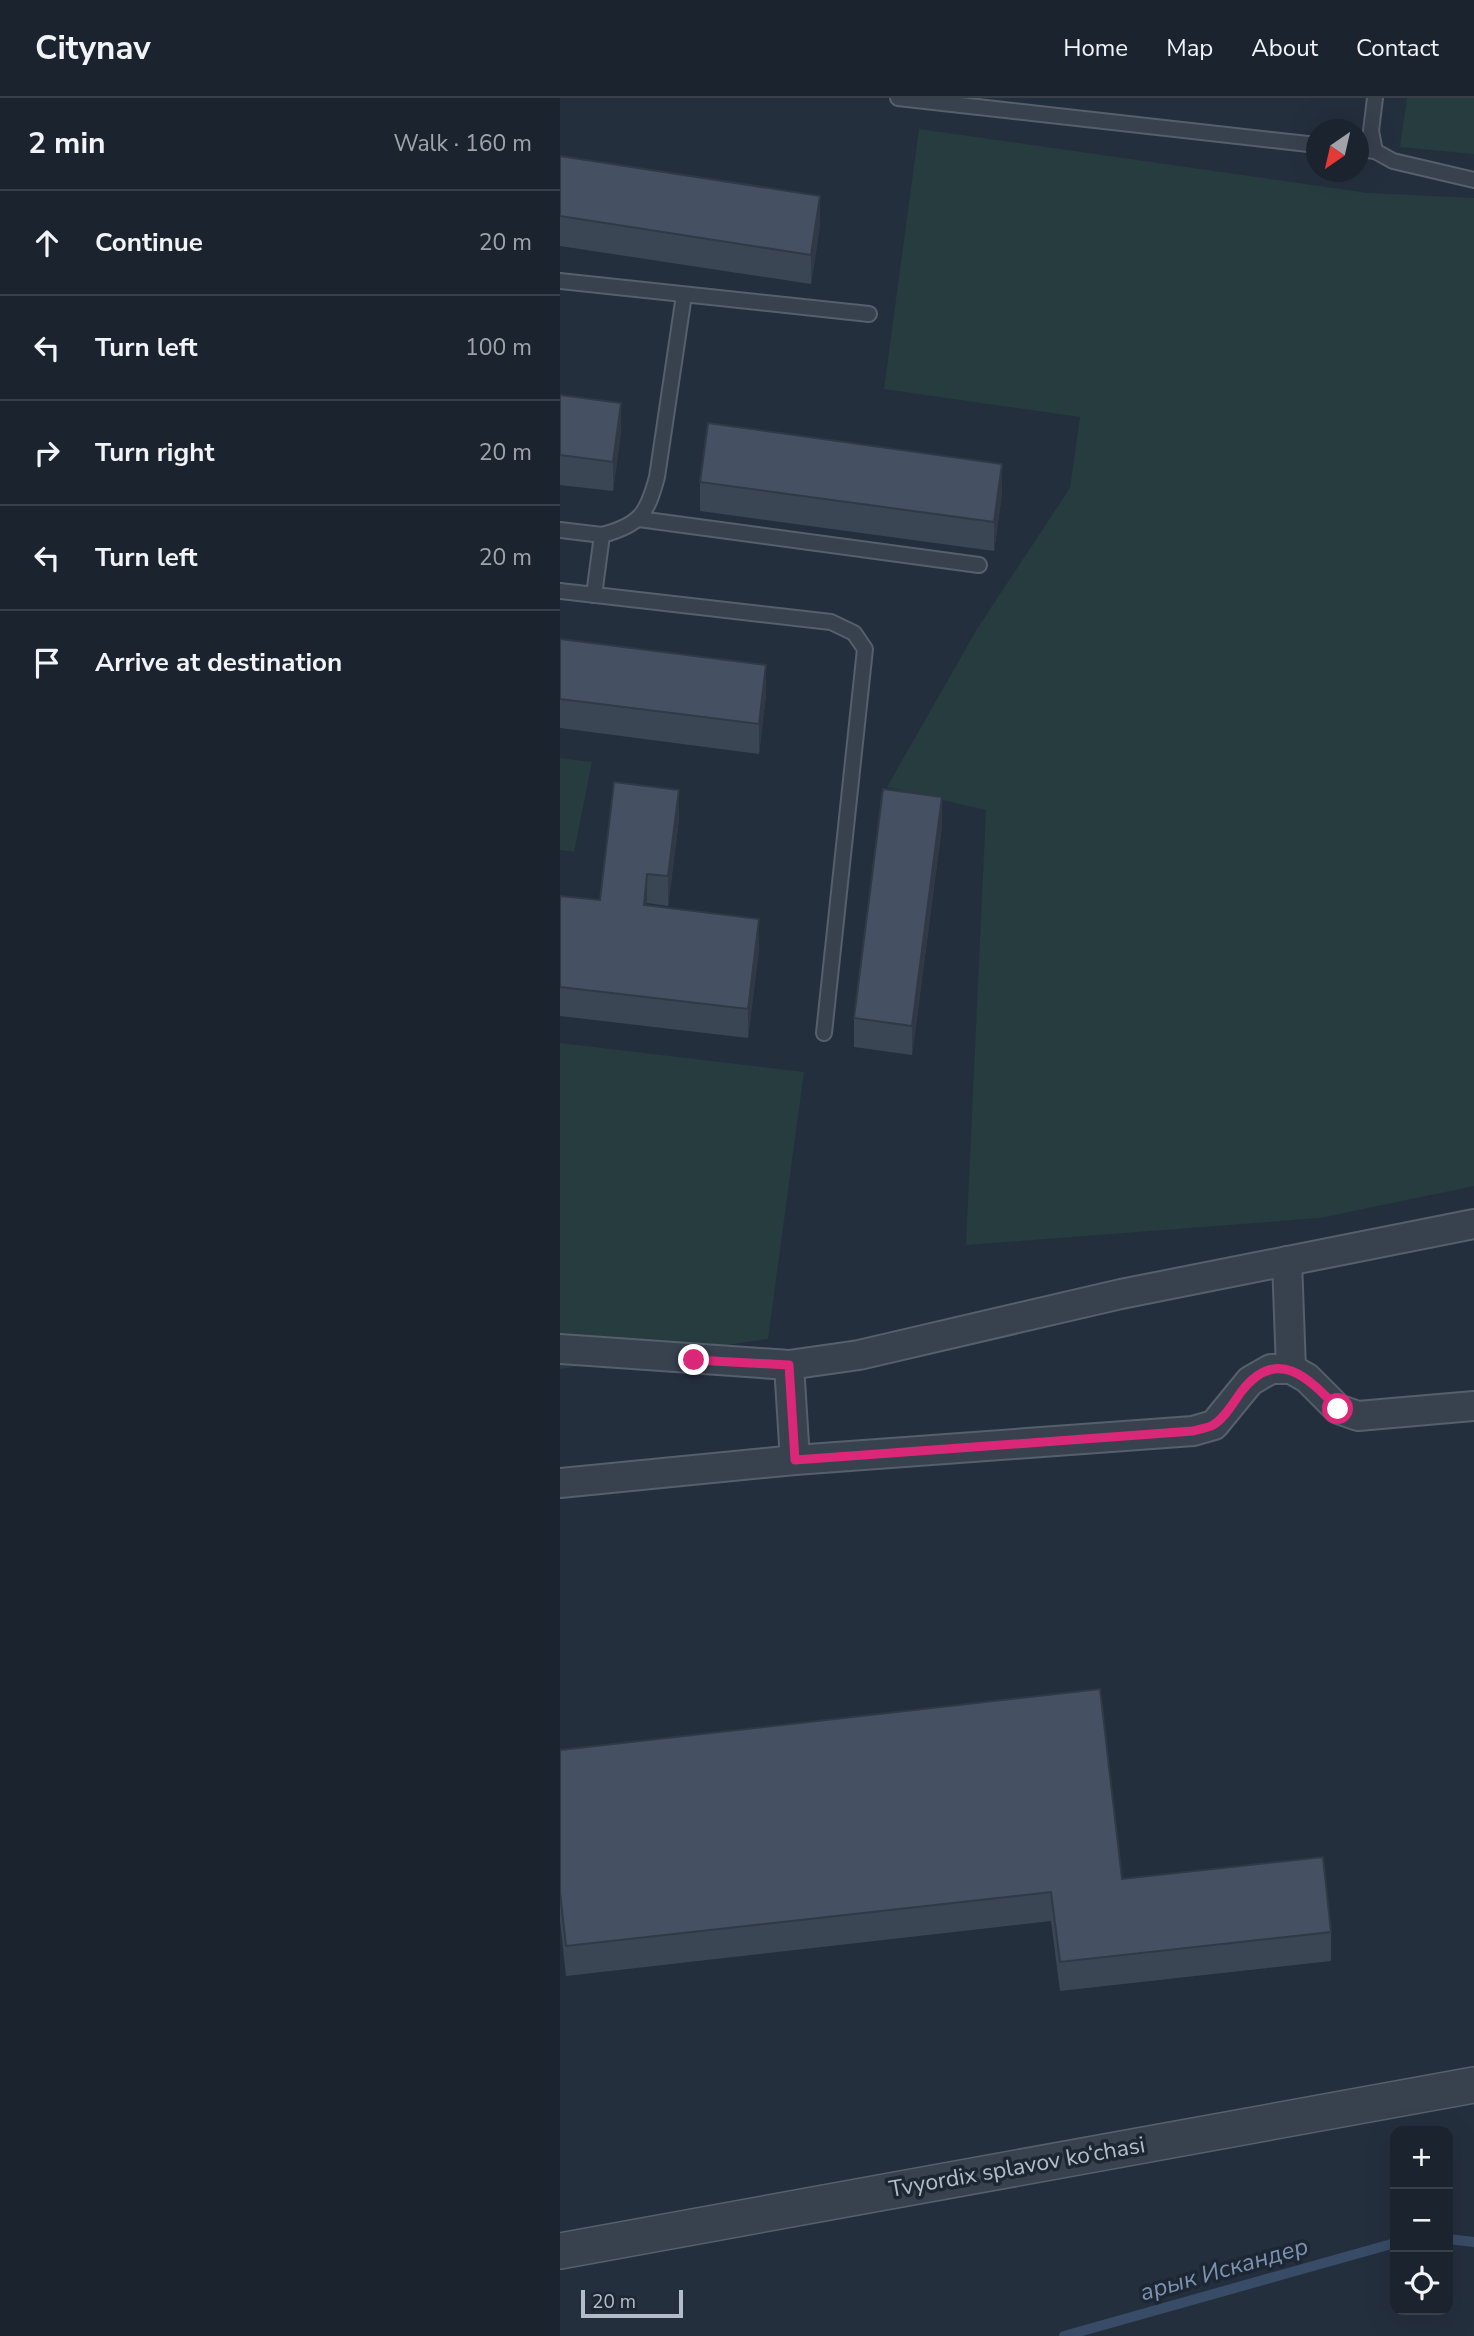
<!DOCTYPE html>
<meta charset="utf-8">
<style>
body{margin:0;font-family:"Nunito Sans",sans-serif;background:#242b36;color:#f1f3f6}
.controls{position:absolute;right:21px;bottom:21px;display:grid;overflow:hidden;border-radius:14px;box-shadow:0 7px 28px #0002}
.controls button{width:63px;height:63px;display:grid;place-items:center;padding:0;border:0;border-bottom:2px solid #39404a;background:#1b232e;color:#f1f3f6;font:35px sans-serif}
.compass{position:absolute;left:746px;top:21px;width:63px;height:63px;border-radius:50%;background:#1b232e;box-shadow:0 7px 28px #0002;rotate:214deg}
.scale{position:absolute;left:21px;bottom:18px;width:102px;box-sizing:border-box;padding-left:7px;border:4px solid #b4bcc9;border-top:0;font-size:19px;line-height:24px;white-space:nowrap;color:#b4bcc9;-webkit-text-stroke:5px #1d2633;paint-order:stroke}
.stop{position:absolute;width:21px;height:21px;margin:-16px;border:5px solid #db2777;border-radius:50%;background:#fff}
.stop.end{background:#db2777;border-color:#fff;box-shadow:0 2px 7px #0008}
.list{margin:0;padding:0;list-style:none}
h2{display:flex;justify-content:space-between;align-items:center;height:91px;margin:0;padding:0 28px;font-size:30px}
h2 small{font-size:23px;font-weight:400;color:#a0a4aa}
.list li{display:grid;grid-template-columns:46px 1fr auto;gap:21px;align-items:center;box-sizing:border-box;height:105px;padding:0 28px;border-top:2px solid #39404a}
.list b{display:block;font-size:26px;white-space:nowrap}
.list em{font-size:23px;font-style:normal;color:#a0a4aa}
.icon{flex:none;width:38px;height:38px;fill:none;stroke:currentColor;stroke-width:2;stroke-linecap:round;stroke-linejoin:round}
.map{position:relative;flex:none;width:914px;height:2238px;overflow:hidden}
header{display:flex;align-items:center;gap:42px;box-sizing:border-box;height:98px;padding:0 35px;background:#1b232e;border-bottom:2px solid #39404a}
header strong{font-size:33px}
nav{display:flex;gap:38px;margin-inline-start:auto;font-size:24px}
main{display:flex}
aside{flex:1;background:#1b232e}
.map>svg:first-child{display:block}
.green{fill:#263c3f}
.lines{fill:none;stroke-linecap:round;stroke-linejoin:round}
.stream{stroke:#394c67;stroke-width:10}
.service-casing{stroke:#565f6c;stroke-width:18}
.minor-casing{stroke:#565f6c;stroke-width:32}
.tertiary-casing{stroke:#565f6c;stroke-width:38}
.service{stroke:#38414e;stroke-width:14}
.minor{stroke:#38414e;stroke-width:28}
.tertiary{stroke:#38414e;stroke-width:35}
.wall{fill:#3b4654}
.shaded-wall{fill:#303945}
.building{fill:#455162;stroke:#303945;stroke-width:2}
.route{stroke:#db2777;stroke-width:9}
.labels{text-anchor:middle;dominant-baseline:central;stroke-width:7;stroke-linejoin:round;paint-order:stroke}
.street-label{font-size:23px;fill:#b4bcc9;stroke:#1d2633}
.water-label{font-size:24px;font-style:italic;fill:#7c92b1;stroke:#1d2633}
</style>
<header>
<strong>Citynav</strong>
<nav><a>Home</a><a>Map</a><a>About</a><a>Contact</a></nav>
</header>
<main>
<aside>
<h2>2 min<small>Walk · 160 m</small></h2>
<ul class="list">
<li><svg class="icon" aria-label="ahead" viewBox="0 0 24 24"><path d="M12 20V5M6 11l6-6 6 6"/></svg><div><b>Continue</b></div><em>20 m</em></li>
<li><svg class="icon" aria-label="left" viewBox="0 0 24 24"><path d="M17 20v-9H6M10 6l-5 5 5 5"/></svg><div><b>Turn left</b></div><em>100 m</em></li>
<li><svg class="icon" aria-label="right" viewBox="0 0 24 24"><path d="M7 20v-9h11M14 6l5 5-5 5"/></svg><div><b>Turn right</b></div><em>20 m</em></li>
<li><svg class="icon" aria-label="left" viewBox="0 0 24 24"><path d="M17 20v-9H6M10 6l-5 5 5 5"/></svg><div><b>Turn left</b></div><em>20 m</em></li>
<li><svg class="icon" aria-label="arrive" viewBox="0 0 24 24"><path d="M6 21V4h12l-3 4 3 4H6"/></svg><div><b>Arrive at destination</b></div></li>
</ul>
</aside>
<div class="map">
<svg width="914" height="2238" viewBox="0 0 914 2238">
<rect width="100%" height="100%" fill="#242f3e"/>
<g class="green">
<polygon points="847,0 914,0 914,56 840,49"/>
<polygon points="359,31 808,95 914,100 914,1088 760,1120 406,1147 426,712 327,689 417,531 510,390 520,319 324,291"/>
<polygon points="0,660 32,664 14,754 0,752"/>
<polygon points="0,945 244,974 208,1241 0,1271"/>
</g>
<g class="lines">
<g class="stream">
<polyline points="888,2141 914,2144"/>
<polyline points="504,2238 835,2145"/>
</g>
<defs>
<g id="service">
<polyline points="338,0 757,47"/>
<polyline points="815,0 811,33 815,53 833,63 914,82"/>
<polyline points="799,51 815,53"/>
<polyline points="0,183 309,216"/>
<polyline points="79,421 419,467"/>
<polyline points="0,432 42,437"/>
<polyline points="0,493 271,524 294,535 305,551 264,935"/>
<path d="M 34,497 L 42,437 C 80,427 87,416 97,379 L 124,197"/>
</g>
<g id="minor">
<polyline points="727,1163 731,1271"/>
<polyline points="0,1251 229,1267 299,1257 561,1196 914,1126"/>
<polyline points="229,1267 235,1362"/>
<polyline points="0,1385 235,1362 633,1333 654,1327 690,1283 711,1271 731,1271 747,1280 778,1311 798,1318 914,1308"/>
</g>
<polyline id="tertiary" points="0,2153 914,1987"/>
</defs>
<use href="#service" class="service-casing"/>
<use href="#minor" class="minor-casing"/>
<use href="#tertiary" class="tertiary-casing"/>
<use href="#service" class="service"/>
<use href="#minor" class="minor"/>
<use href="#tertiary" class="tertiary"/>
</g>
<g class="wall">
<polygon points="0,58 260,127 251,186 0,148"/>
<polygon points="0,297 61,334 53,393 0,387"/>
<polygon points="140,384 442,395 434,453 140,413"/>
<polygon points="0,541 206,596 199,656 0,630"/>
<polygon points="119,721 108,808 87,805 87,808 199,850 188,940 0,918 0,798 40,802"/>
<polygon points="382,728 352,957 294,949 294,920"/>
<polygon points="0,1652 562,1781 771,1834 771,1863 500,1893 491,1823 6,1878 0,1823"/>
</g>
<g class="shaded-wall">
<polygon points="260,98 260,127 251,186 251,157"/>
<polygon points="61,305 61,334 53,393 53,364"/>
<polygon points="442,366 442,395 434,453 434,424"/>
<polygon points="206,567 206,596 199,656 199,626"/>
<polygon points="119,692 119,721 108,808 108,778"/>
<polygon points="382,699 382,728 352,957 352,928"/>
<polygon points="87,776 87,805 84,837 84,807"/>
<polygon points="199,821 199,850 188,940 188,911"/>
</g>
<g class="building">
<polygon points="0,58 260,98 251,157 0,118"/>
<polygon points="0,297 61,305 53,364 0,357"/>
<polygon points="148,325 442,366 434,424 140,384"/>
<polygon points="0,541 206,567 199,626 0,601"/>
<polygon points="54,684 119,692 108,778 87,776 84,807 199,821 188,911 0,889 0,798 40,802"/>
<polygon points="323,691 382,699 352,928 294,920"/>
<polygon points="540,1591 562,1781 763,1759 771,1834 500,1864 491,1794 6,1848 0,1794 0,1652"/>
</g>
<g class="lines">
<path class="route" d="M 134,1262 L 229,1267 L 235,1362 L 633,1333 C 639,1331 648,1330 653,1327 C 664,1321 674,1304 681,1294 C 717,1247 749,1280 778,1311"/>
</g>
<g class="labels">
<g class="street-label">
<text transform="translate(457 2069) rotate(-10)">Tvyordix splavov ko‘chasi</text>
</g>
<g class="water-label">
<text transform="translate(664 2171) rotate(-16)">арык Искандер</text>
</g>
</g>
</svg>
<div class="controls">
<button>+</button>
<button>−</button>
<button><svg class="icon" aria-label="locate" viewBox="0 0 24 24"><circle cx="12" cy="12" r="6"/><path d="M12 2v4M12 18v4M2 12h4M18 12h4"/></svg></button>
</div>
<svg class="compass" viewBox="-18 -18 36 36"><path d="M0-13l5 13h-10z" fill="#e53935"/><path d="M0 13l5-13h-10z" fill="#a0a4aa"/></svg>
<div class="scale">20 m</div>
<div class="stop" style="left:778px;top:1311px"></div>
<div class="stop end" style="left:134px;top:1262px"></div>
</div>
</main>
